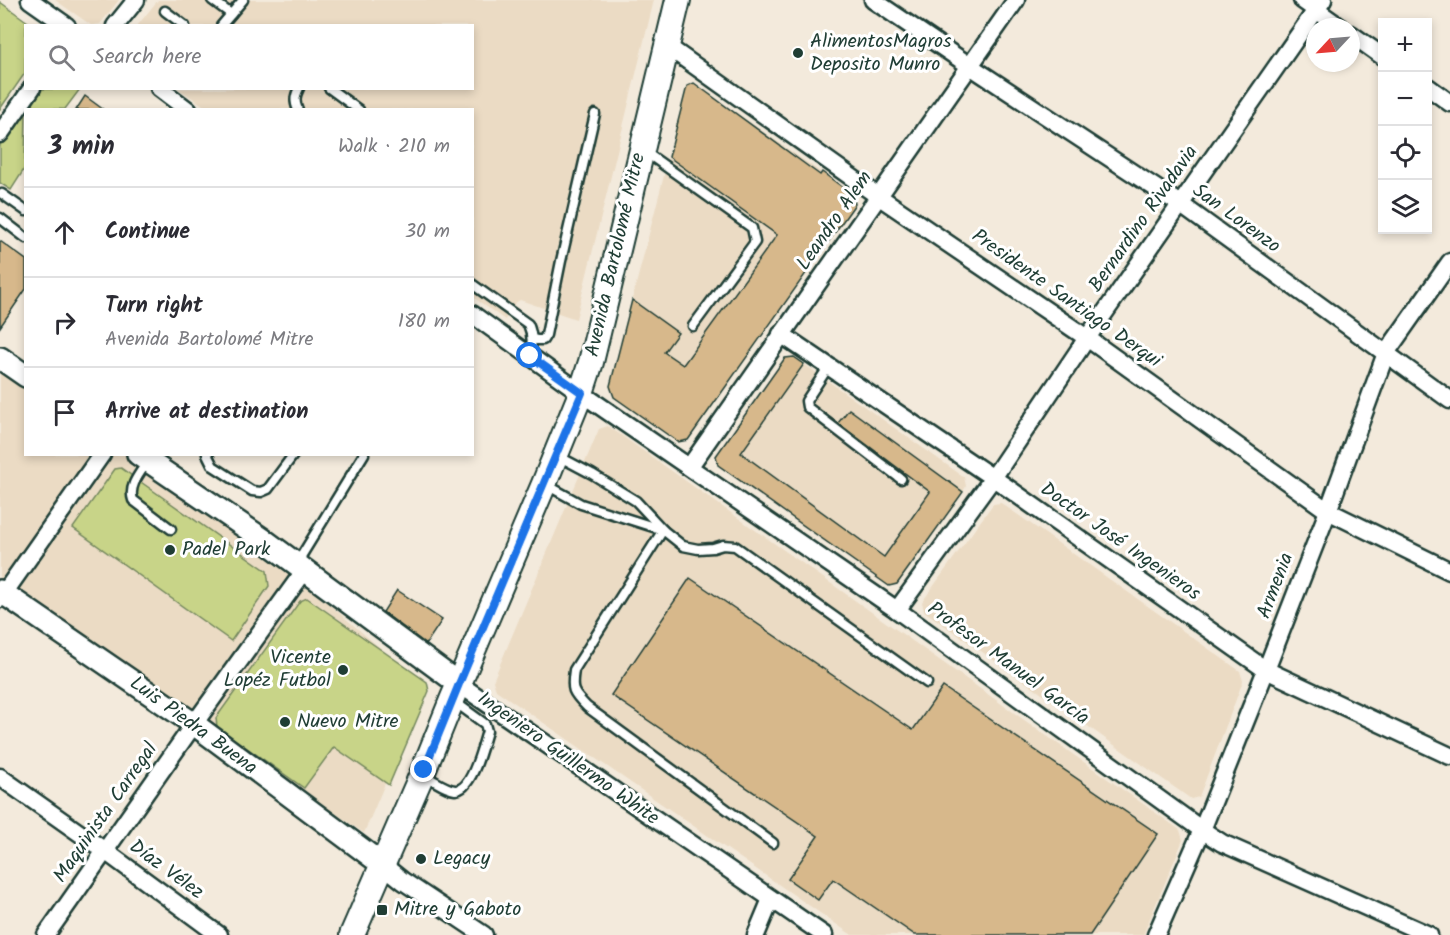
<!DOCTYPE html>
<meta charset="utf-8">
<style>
body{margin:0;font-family:Kalam,sans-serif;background:#f2f2f3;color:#2b2b33}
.controls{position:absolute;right:18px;top:18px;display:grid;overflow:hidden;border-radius:0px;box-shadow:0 3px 9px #0003}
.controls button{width:54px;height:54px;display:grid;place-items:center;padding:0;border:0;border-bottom:2px solid #e1e1e2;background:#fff;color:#2b2b33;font:30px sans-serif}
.compass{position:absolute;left:1306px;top:18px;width:54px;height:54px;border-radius:50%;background:#fff;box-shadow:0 3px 9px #0003;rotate:244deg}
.stop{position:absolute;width:18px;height:18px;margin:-14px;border:4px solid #1a73e8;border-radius:50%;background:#fff}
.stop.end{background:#1a73e8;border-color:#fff;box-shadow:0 2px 6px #0008}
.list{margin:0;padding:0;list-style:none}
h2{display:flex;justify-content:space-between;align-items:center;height:78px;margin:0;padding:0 24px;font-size:26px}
h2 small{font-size:20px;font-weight:400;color:#7c7c81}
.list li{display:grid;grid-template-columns:39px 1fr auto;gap:18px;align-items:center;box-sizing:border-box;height:90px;padding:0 24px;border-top:2px solid #e1e1e2}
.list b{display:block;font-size:22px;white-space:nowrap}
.list p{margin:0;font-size:20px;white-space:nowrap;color:#7c7c81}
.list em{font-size:20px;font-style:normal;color:#7c7c81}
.icon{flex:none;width:33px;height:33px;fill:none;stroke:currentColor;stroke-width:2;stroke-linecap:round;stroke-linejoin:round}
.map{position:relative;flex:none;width:1450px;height:935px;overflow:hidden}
.search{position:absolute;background:#fff;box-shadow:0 3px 9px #0003;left:24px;top:24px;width:450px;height:66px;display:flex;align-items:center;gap:15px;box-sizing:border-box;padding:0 21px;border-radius:0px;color:#7c7c81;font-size:22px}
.panel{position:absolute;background:#fff;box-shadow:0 3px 9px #0003;left:24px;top:108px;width:450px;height:348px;border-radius:0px}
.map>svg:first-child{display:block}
.built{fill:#ebdbc4}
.green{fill:#c8d488;stroke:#74885e;stroke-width:1.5}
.building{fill:#d7b88b;stroke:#1f3d34;stroke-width:1.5}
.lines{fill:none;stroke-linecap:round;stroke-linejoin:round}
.service-casing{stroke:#1f3d34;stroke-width:13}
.minor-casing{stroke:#1f3d34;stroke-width:21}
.tertiary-casing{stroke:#1f3d34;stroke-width:26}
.secondary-casing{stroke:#1f3d34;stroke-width:28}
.service{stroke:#fff;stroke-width:8}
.minor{stroke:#fff;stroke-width:16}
.tertiary{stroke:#fff;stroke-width:21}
.secondary{stroke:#fff;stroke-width:24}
.route{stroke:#1a73e8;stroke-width:8}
.poi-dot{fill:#1f3d34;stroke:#fff;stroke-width:2}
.labels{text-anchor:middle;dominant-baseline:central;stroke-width:6;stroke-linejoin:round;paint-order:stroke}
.poi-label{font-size:20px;fill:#1f3d34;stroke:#fff;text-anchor:start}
.street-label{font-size:20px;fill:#1f3d34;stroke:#fff}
</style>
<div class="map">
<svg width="1450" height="935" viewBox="0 0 1450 935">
<rect width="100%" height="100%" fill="#f3eadc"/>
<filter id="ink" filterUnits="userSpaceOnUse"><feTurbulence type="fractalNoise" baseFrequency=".0167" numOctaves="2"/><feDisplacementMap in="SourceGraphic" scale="12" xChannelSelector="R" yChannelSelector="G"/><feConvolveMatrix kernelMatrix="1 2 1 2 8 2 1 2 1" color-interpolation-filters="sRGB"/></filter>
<g filter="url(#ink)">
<g class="built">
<polygon points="55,0 119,0 100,24 91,25"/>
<polygon points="158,0 654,0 576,319 520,300 515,303 505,320 473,297 472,110 209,109 179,89 472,88 472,26 137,26"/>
<polygon points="694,83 853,195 855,204 688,440 678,442 614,397 610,386 687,86"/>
<polygon points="794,357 964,477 966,486 963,492 897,584 889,586 718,465 716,456 785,358"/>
<polygon points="0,371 25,388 26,454 126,455 291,572 426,687 364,833 0,581"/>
<polygon points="608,426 1180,830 1183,840 1143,935 852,935 496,690 493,681 599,429"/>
<polygon points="1001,503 1240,671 1243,681 1199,797 1191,799 924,611 922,602 993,504"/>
</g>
<g class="green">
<polygon points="0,2 32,25 26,26 25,73 0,109"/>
<polygon points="32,89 80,89 65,109 26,110 25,168 11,190 0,183 0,134"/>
<polygon points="121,468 267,571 269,586 231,641 73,528 115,469"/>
<polygon points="307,598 427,682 429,691 389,785 334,747 304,788 217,727 216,718 300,601"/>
</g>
<g class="building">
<polygon points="694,83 820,175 822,172 853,195 855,204 688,440 678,442 614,397 610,386 632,300 678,333 664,352 683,365 777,235 669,157 687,86"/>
<polygon points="85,96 104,110 76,110"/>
<polygon points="0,241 26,260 26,289 0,327"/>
<polygon points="794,357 804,364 741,453 884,557 930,492 838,423 849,409 963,492 897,584 889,586 718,465 716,456 785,358"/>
<polygon points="690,578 913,730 943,687 1158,834 1090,935 915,935 833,879 818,900 788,879 818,836 611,695"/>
<polygon points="397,590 442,620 426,644 383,612"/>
</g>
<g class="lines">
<defs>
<g id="service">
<polyline points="212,0 231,14"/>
<polyline points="165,11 185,26"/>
<polyline points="221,26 243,0"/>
<polyline points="329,88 359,110"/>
<path d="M 298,110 C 294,101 295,96 299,88"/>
<polyline points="644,151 752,228 755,242 693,326"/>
<polyline points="2,194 26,211"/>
<polyline points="0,218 26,238"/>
<path d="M 472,284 L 528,324 C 533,335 532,344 530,356"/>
<polyline points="532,339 537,340 543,340 546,335 561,261 595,114"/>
<polyline points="829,366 806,401 807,407 901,479"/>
<polyline points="207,454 213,466 252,491 261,492 268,489 294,454"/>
<path d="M 558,456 L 592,474 L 636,501 L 663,530 L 574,670 C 571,690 572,692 587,707 L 773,843"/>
<path d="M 148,461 C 140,473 128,486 133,500 L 171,529"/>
<polyline points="545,484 581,504 663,530 683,546 698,549 713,548 723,545 735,546 927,683"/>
<polyline points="297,563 364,454"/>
<path d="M 425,776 C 434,780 445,789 455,790 C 472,791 483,744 487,731 L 485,724 L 455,702"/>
</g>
<g id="minor">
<polyline points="30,0 67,26"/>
<polyline points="873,0 970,66 1180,204 1450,400"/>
<polyline points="1302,0 1340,27"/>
<polyline points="115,26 136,0"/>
<polyline points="1351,34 1382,56"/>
<polyline points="667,46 878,196 1087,338 1328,511 1450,571"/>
<polyline points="1428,87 1450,103"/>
<polyline points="159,88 188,110"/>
<polyline points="0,134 32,88"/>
<polyline points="472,314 581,393 897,610 1202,830 1222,843 1429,935"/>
<polyline points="781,334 1005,486 1266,670 1450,756"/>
<polyline points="690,466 1016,0"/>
<polyline points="0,599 102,454"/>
<polyline points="897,610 993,478 1087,338 1323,0"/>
<polyline points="459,684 824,935"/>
<polyline points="0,777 105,851 219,935"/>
<polyline points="383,865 403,881 484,935"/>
<polyline points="46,935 194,724 305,570"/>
<polyline points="756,935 771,899"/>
<polyline points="1156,935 1202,830 1266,670 1328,511 1386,353 1450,262"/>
</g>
<g id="tertiary">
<polyline points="0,358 26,376"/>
<polyline points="138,454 264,540 459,684"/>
<polyline points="0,591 194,724 383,865"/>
</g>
<polyline id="secondary" points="352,935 422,774 452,700 544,484 581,393 591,362 678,0"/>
</defs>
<use href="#service" class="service-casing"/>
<use href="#minor" class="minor-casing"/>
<use href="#tertiary" class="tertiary-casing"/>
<use href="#secondary" class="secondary-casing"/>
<use href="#service" class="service"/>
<use href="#minor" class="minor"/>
<use href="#tertiary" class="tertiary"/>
<use href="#secondary" class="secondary"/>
</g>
</g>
<g class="lines" filter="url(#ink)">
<polyline class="route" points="424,770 459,684 582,393 530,356"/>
</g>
<g class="poi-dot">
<circle cx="798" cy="53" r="6"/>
<circle cx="170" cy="550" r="6"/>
<circle cx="343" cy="670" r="6"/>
<circle cx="285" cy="722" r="6"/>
<circle cx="421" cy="859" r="6"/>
<rect x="376" y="904" width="12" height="12" rx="3"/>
</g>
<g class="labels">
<g class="poi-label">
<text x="810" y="42">AlimentosMagros<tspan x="810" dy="23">Deposito Munro</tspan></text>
<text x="182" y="550">Padel Park</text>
<text x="331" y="658" text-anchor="end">Vicente<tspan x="331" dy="23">Lopéz Futbol</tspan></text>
<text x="297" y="722">Nuevo Mitre</text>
<text x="433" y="859">Legacy</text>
<text x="394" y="910">Mitre y Gaboto</text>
</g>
<g class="street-label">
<text transform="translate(1144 219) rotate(-55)">Bernardino Rivadavia</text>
<text transform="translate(1236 219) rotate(36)">San Lorenzo</text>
<text transform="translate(835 221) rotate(-55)">Leandro Alem</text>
<text transform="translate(616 255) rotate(-77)">Avenida Bartolomé Mitre</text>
<text transform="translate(1066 299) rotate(35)">Presidente Santiago Derqui</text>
<text transform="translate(1120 542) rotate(35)">Doctor José Ingenieros</text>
<text transform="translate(1276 586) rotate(-69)">Armenia</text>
<text transform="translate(1008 664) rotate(36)">Profesor Manuel García</text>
<text transform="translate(193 726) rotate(36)">Luis Piedra Buena</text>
<text transform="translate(568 759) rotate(35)">Ingeniero Guillermo White</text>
<text transform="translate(106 813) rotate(-55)">Maquinista Carregal</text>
<text transform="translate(166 870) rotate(36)">Díaz Vélez</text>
</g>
</g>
</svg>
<div class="controls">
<button>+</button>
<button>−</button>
<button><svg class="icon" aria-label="locate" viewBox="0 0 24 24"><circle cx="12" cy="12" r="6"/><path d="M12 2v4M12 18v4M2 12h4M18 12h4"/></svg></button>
<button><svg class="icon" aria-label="layers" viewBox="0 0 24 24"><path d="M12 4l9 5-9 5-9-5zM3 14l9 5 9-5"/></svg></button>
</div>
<svg class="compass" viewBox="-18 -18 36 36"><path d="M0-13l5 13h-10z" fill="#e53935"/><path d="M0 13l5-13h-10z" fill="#7c7c81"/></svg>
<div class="stop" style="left:530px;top:356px"></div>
<div class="stop end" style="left:424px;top:770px"></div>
<div class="search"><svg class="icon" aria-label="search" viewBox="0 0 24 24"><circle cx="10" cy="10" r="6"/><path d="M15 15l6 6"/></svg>Search here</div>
<section class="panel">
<h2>3 min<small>Walk · 210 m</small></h2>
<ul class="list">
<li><svg class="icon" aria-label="ahead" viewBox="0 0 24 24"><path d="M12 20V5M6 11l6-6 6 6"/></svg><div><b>Continue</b></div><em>30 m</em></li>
<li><svg class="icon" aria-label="right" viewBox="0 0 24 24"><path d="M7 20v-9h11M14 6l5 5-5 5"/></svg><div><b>Turn right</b><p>Avenida Bartolomé Mitre</p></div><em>180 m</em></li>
<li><svg class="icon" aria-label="arrive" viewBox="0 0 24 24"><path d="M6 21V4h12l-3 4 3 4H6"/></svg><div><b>Arrive at destination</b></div></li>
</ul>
</section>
</div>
